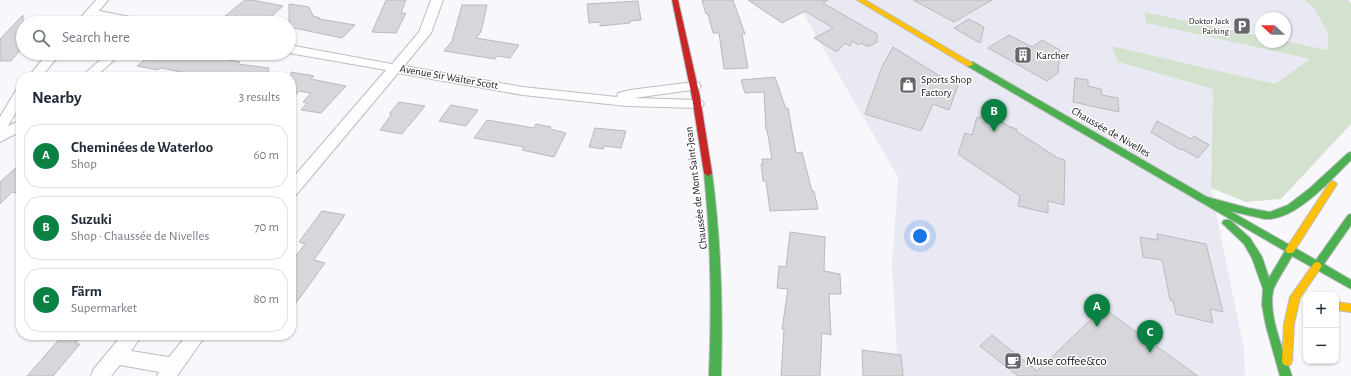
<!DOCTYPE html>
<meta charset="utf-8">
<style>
body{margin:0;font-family:"Alegreya Sans",sans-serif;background:#f6f6f7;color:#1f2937}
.controls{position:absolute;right:12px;bottom:12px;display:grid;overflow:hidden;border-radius:8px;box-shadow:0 1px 3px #0004}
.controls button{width:36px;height:36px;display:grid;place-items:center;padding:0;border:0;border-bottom:1px solid #e0e1e3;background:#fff;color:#1f2937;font:20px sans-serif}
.compass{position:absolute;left:1255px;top:12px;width:36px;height:36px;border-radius:50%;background:#fff;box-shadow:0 1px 3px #0004;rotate:292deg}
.you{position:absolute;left:920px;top:236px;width:14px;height:14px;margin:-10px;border:3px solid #fff;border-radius:50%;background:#1a73e8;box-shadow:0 0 0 6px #1a73e833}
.badge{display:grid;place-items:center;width:26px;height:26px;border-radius:50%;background:#0b8043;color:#fff;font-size:13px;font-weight:700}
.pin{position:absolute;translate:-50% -33px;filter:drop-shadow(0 1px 2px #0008)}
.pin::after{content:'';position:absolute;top:21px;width:14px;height:12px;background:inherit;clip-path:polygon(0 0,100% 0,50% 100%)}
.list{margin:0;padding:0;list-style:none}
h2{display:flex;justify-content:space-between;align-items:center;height:52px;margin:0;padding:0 16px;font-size:17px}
h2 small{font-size:13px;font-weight:400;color:#747a83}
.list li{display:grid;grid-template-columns:26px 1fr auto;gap:12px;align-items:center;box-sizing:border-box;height:64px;margin:0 8px 8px;padding:0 8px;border:1px solid #e0e1e3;border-radius:16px}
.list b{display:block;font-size:15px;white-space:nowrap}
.list p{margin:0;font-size:13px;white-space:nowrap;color:#747a83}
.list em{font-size:13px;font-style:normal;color:#747a83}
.icon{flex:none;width:22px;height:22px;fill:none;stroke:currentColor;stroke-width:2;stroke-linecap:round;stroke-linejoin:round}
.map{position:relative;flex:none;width:1351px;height:376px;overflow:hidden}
.search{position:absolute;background:#fff;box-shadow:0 1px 3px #0004;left:16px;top:16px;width:280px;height:44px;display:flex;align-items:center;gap:10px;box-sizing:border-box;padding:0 14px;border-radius:22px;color:#747a83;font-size:15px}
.panel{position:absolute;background:#fff;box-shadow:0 1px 3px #0004;left:16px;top:72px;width:280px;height:268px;border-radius:16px}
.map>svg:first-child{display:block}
.built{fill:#e9e9f3}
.green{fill:#d4e1cf}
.building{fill:#d6d6db;stroke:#bababe}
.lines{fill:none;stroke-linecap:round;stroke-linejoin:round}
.street-casing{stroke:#bdbdc1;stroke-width:2}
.fast-casing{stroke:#bdbdc1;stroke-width:2}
.slow-casing{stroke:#bdbdc1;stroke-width:2}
.jam-casing{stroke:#bdbdc1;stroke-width:2}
.street{fill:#fefeff;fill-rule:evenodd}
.fast{fill:#4caf50;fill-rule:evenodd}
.slow{fill:#ffc107;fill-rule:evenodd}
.jam{fill:#c62828;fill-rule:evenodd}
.labels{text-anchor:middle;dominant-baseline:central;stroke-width:3;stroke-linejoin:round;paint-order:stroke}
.far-poi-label{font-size:9px;fill:#17171d;stroke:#fff;text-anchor:end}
.poi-label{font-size:11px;fill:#17171d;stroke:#fff;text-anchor:start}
.street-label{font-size:11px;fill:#17171d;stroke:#fff}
.near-poi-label{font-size:13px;fill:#17171d;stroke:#fff;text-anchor:start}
</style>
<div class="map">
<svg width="1351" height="376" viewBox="0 0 1351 376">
<rect width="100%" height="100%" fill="#f8f8fc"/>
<polygon class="built" points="785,0 1304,0 1313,7 1328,33 1329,50 1285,41 1285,18 1261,18 1261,36 1144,12 1146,23 1310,59 1275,84 1113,46 1118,62 1213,89 1211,188 1244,349 1245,376 898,376 892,265 898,177 801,10"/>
<polygon class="green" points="1304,0 1348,0 1351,3 1351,124 1281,199 1246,202 1211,188 1213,89 1118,62 1112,46 1275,84 1310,59 1146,23 1144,12 1261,36 1261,42 1285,41 1328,50 1328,33 1313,7"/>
<g class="building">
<polygon points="245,0 252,0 283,6 264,23 225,16"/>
<polygon points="386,0 406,0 401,13 406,13 396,33 372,32"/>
<polygon points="702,0 733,0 745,34 742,34 748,68 724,69 719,33 713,33 708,14 706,14"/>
<polygon points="748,0 828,0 823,3 877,34 877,42 870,46 866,46 861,43 858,45 852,41 850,46 845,43 837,52 814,38 833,28 805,11 782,23"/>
<polygon points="913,0 992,0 954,22"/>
<polygon points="638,1 641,20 630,21 630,23 600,26 600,22 589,23 587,4"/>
<polygon points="289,4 309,7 313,16 320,18 319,19 355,25 342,38 289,27"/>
<polygon points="462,5 487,5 481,32 476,38 519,45 510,58 497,56 495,59 444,51 452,41"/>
<polygon points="23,15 23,47 11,61 0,61 0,39"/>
<polygon points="969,19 984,27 980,43 954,28"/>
<polygon points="1009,35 1032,47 1042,40 1060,50 1058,73 1047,81 988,48"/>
<polygon points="893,47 943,78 959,83 949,110 933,104 921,131 865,114 882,67"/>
<polygon points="153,53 187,53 240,62 238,64 269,68 268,77 225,77 205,73 201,76 161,68 158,70 137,66"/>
<polygon points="291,72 314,76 311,79 346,86 321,113 301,110 307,103 303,102 311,93 299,91 291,100"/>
<polygon points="775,77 786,109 788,108 796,153 802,152 812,191 814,191 818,209 770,211 766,181 763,181 761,164 763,164 762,159 772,159 767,130 766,130 764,92 745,93 741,80"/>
<polygon points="1075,78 1088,80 1088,86 1101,89 1102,95 1118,98 1119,112 1073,102"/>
<polygon points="399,102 425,106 402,134 380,130 392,114 389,114"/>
<polygon points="451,105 478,110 466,126 439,121"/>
<polygon points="984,110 1010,127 1017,129 1016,131 1058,158 1065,160 1064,205 1048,201 1048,213 1018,206 1020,196 958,154 965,133 972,135 977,117 981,118"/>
<polygon points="487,120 534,128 536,124 551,127 550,129 566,133 554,157 522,150 524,147 474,138"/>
<polygon points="1157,121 1191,139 1194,136 1209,145 1198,158 1182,149 1181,150 1151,132"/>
<polygon points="595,128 626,131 621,148 604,146 603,149 589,147"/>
<polygon points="21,163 21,188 16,193 12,192 0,204 0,182"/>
<polygon points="322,211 345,215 314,260 325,263 291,310 291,262 305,244 299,242"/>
<polygon points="790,232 825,237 824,271 840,274 841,294 829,294 831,335 822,333 820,376 781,376 784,329 782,329 788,289 777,288 779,266 786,267"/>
<polygon points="1157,234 1206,244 1223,312 1210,309 1213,323 1176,314 1173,301 1170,300 1162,260 1143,257 1140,237 1158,240"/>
<polygon points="1103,308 1198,376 1018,376 980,346 992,335 1037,371"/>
<polygon points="63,335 83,335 75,344 80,344 53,376 27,376"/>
<polygon points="862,350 901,355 903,376 863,376"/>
</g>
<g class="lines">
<defs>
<g id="street">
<polygon points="96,0 108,0 99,11 141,19 145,20 147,23 123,23 94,17 88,23 76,23"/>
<polygon points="431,0 443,0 431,33 404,66 523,87 617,97 618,93 630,90 694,82 699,83 701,86 699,89 634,98 697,100 702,101 704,104 702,107 697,108 627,106 523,95 398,73 296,195 291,197 291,180 386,70 289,53 289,45 392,64 419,32"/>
<polygon points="48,53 61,53 41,77 28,77"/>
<polygon points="108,53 122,53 95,77 81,77"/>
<polygon points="21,89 21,104 8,126 21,120 21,131 0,142 0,117 16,90"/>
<polygon points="122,335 142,335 131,351 169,357 187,335 206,335 177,376 157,376 159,372 120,365 111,376 91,376 93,370"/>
</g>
<g id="fast">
<path d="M 967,62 L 973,62 L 1207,197 L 1248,208 L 1270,212 L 1288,205 L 1310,188 L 1348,153 L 1351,152 L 1351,160 C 1331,180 1295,221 1265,219 L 1230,211 L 1316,260 L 1348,215 L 1351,214 L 1351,225 L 1324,264 L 1351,280 L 1351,289 L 1292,256 C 1288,264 1274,285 1273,291 C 1268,316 1284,352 1292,376 L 1280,376 L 1266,326 L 1262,305 L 1263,289 L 1252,258 L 1244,244 L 1222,223 L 1224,220 L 1230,220 L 1250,238 L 1262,257 L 1269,278 L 1285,251 L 967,66 Z"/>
<path d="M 708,170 L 712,173 C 721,241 723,308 721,376 L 709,376 C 712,308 711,241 704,173 Z"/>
</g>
<g id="slow">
<polygon points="857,0 865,0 974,64 970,66 967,66"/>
<polygon points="1333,181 1337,184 1293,253 1287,253 1285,250 1287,247 1330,182"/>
<polygon points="1317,262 1320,263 1322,266 1300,298 1294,324 1292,361 1291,364 1287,366 1283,364 1282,361 1284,324 1290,297 1314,263"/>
<polygon points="1336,302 1351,304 1351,312 1336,310"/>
</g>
<polygon id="jam" points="672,0 678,0 700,97 712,173 708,176 704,173 692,97"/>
</defs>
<use href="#street" class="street-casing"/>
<use href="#fast" class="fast-casing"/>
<use href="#slow" class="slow-casing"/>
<use href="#jam" class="jam-casing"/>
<use href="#street" class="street"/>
<use href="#fast" class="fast"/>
<use href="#slow" class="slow"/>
<use href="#jam" class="jam"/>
</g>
<defs>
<symbol id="parking-square" viewBox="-11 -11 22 22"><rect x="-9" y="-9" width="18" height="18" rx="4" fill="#66666b" stroke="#fff"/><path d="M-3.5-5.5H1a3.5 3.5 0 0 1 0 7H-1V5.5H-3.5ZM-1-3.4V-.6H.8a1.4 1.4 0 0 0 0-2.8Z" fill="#fff"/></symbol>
<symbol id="building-square" viewBox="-11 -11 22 22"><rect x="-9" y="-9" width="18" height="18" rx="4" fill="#66666b" stroke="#fff"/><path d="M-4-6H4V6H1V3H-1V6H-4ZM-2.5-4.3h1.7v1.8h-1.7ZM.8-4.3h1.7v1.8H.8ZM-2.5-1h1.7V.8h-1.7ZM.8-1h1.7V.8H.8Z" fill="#fff"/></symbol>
<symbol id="shop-square" viewBox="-11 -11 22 22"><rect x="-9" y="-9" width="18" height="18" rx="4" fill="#66666b" stroke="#fff"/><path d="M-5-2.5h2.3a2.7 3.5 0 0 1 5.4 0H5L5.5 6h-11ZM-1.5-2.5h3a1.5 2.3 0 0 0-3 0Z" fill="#fff"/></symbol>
<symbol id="cafe-square" viewBox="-11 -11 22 22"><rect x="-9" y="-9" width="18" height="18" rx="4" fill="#66666b" stroke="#fff"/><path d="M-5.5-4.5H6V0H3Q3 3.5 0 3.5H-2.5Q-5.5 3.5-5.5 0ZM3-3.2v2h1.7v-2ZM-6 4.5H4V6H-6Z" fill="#fff"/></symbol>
</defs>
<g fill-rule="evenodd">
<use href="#parking-square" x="1232" y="16" width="20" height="20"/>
<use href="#building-square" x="1013" y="45" width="20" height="20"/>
<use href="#shop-square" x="898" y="75" width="20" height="20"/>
<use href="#cafe-square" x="1003" y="351" width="20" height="20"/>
</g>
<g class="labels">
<g class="far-poi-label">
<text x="1229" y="21">Doktor Jack<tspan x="1229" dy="10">Parking</tspan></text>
</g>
<g class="poi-label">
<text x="1036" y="55">Karcher</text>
<text x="921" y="79">Sports Shop<tspan x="921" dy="13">Factory</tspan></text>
</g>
<g class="street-label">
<text transform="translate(449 77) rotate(10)">Avenue Sir Walter Scott</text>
<text transform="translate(1111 132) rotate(30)">Chaussée de Nivelles</text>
<text transform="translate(696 188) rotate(-97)">Chaussée de Mont Saint-Jean</text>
</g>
<g class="near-poi-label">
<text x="1026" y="361">Muse coffee&amp;co</text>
</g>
</g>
</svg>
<div class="controls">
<button>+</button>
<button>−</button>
</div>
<svg class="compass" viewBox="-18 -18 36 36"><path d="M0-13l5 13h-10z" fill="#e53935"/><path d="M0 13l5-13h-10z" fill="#747a83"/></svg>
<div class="you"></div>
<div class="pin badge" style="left:1097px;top:327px">A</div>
<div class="pin badge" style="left:994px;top:132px">B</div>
<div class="pin badge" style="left:1150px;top:353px">C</div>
<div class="search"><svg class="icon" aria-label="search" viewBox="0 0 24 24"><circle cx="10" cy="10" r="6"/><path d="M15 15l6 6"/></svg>Search here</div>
<section class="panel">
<h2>Nearby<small>3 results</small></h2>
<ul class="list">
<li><span class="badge">A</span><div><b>Cheminées de Waterloo</b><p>Shop</p></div><em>60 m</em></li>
<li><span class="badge">B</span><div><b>Suzuki</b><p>Shop · Chaussée de Nivelles</p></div><em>70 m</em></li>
<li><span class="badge">C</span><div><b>Färm</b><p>Supermarket</p></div><em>80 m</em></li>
</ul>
</section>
</div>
